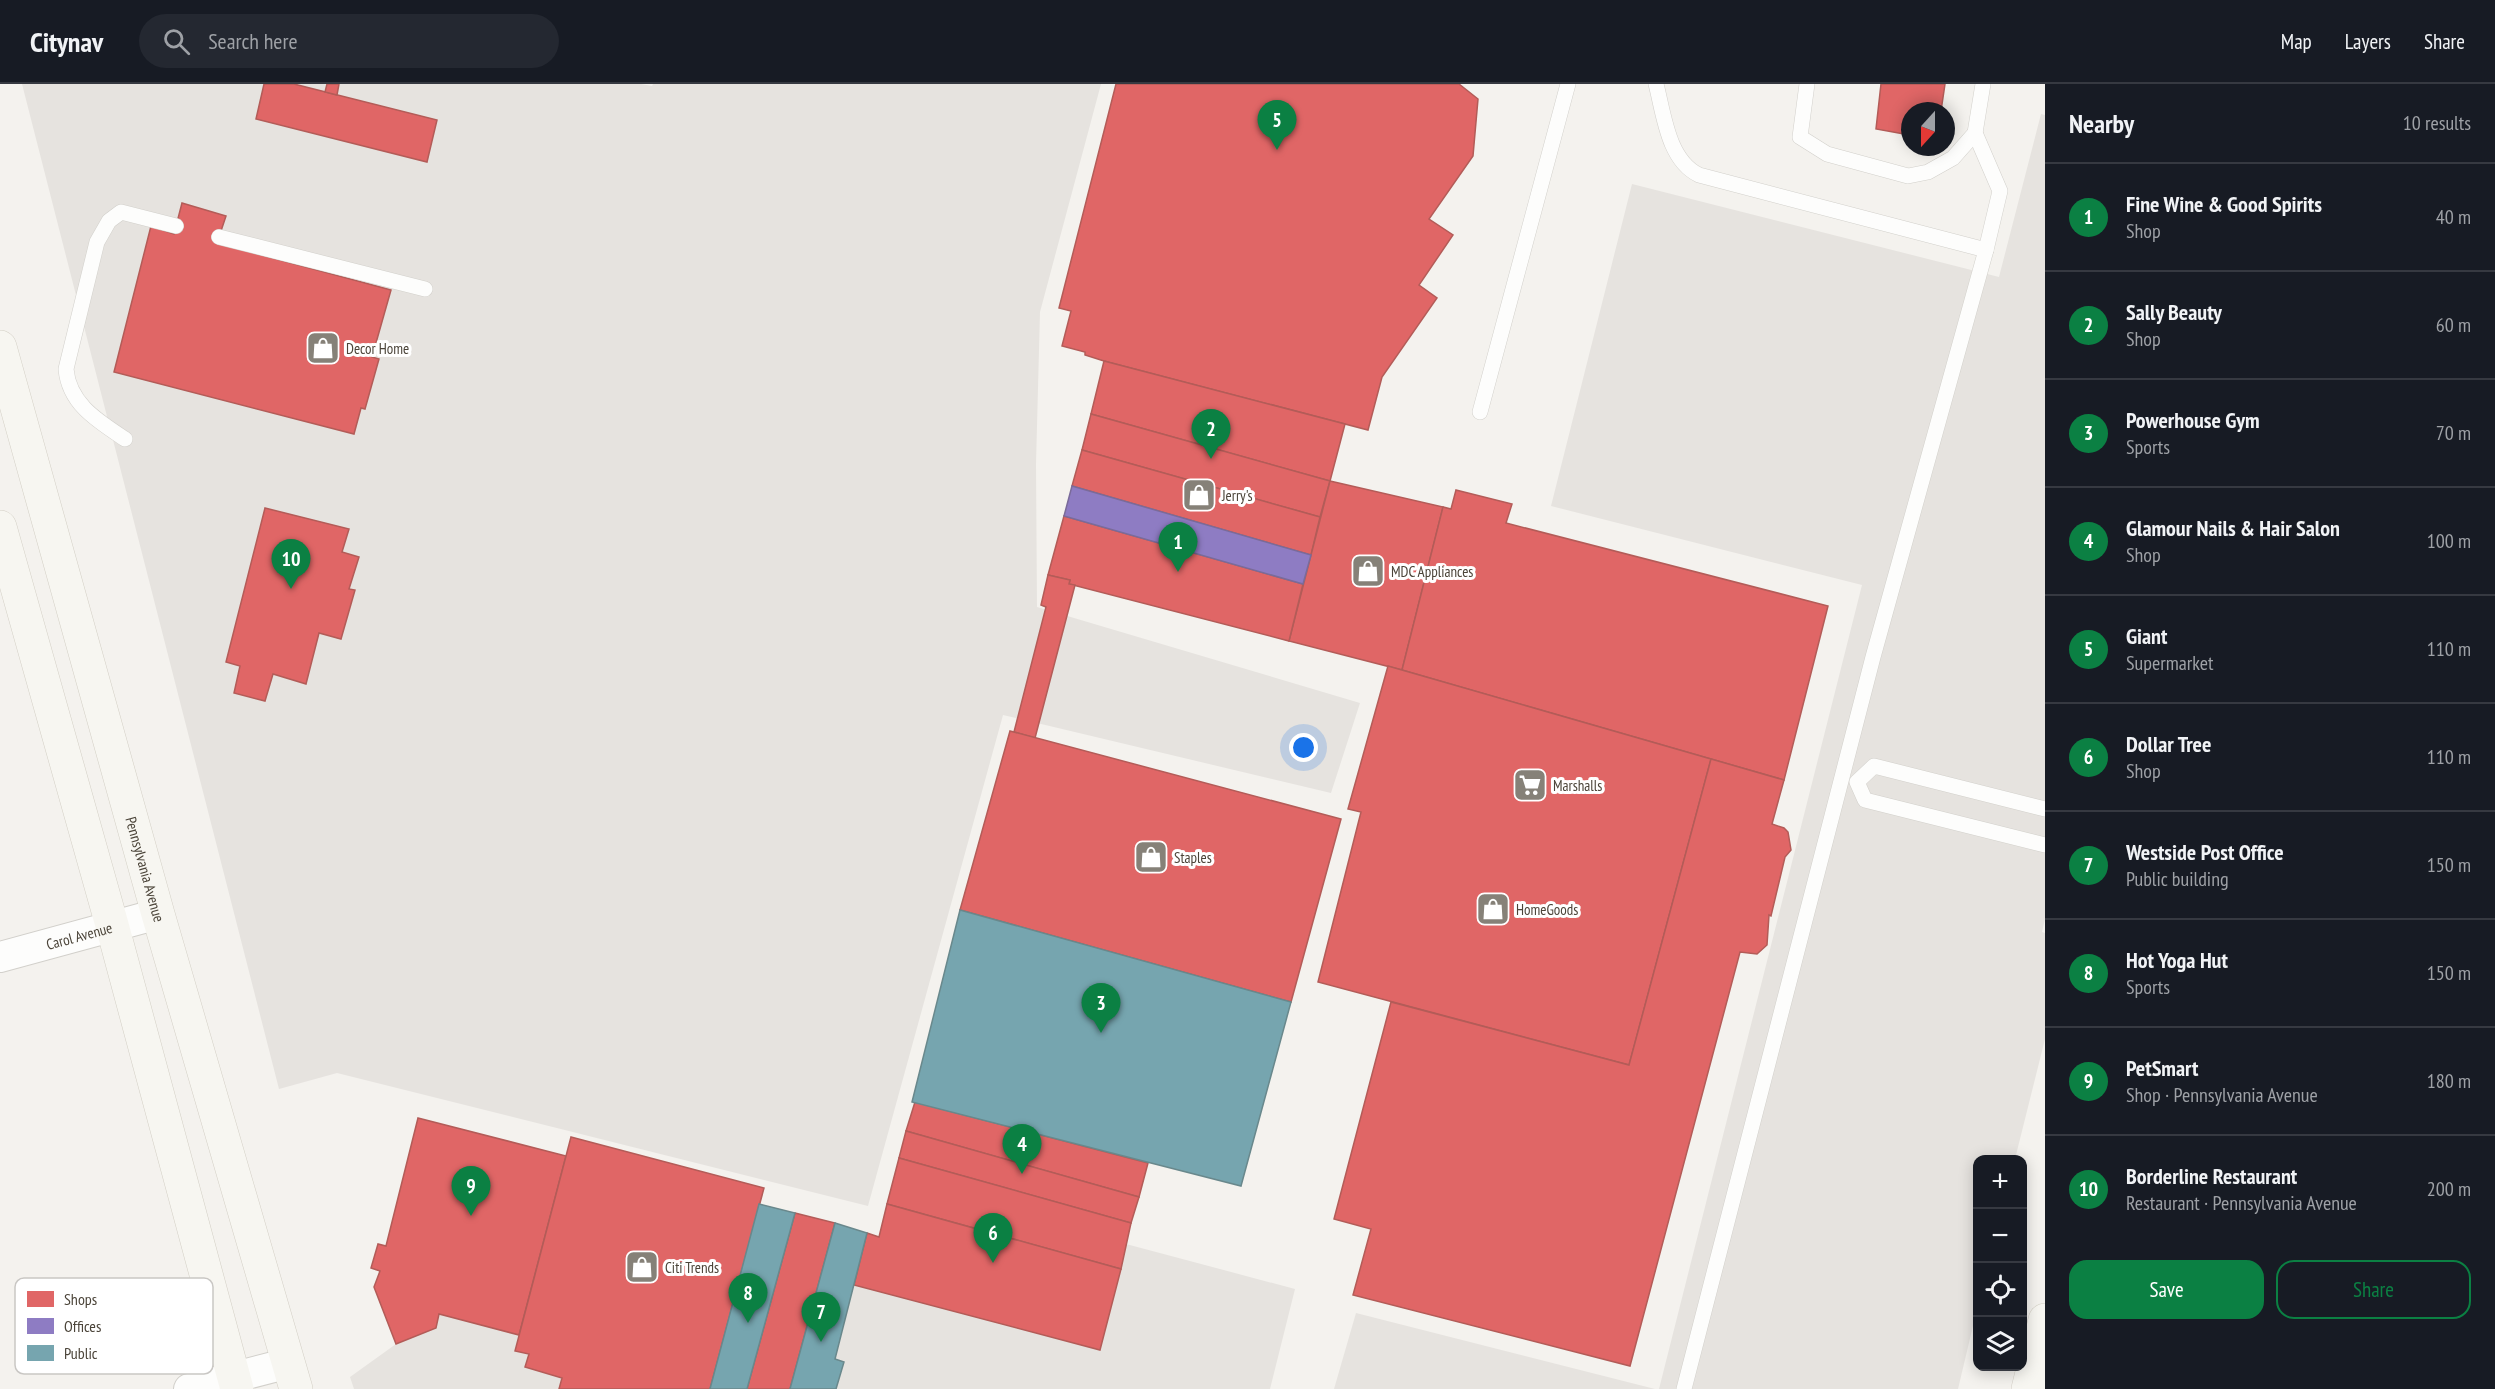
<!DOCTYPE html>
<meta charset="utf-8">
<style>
body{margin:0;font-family:"PT Sans Narrow",sans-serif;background:#242831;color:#f1f3f6}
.controls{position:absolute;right:18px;bottom:18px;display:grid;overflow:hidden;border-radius:12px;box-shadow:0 3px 15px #0003}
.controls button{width:54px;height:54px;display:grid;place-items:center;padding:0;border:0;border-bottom:2px solid #363941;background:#171b24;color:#f1f3f6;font:30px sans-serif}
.compass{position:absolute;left:1901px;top:18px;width:54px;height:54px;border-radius:50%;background:#171b24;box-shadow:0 3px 15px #0003;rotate:201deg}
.you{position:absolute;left:1304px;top:664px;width:21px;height:21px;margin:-15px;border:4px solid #fff;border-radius:50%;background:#1a73e8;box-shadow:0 0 0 9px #1a73e833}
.badge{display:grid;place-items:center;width:39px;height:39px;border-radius:50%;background:#0b8043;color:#fff;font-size:20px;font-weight:700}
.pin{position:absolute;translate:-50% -50px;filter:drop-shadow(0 2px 3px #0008)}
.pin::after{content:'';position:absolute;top:32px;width:21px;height:18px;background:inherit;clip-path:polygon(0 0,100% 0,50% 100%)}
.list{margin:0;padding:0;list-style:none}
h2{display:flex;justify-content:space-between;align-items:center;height:78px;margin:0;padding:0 24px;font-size:26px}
h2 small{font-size:20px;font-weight:400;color:#9ea1a6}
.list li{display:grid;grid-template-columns:39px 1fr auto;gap:18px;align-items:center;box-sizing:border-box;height:108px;padding:0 24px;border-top:2px solid #363941}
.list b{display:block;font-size:22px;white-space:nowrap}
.list p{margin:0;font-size:20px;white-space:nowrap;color:#9ea1a6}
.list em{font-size:20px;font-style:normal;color:#9ea1a6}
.actions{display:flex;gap:12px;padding:18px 24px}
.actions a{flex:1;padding:14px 0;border:2px solid #0b8043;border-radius:18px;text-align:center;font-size:21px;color:#0b8043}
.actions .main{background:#0b8043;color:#fff}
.icon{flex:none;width:33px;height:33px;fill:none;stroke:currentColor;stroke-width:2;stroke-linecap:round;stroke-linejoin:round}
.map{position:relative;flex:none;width:2045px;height:1305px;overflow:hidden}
header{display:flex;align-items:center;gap:36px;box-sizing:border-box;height:84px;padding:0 30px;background:#171b24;border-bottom:2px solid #363941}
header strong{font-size:28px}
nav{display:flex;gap:33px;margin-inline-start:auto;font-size:21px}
.search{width:420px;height:54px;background:#242831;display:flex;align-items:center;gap:15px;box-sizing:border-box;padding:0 21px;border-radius:33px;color:#9ea1a6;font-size:22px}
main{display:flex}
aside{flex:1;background:#171b24}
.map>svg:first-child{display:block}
.parking{fill:#e6e3df}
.shops{fill:#e06666;stroke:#b35c58;stroke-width:1.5}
.offices{fill:#8e7cc3;stroke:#7a6b9a;stroke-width:1.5}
.public{fill:#76a5af;stroke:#69888c;stroke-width:1.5}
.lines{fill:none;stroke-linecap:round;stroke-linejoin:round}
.lane-casing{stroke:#d2d0cb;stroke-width:16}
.street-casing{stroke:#d2d0cb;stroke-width:32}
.secondary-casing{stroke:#d3cfc5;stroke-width:34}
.lane{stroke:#fdfdfc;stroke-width:15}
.street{stroke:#fdfdfc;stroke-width:30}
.secondary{stroke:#f7f6f1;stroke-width:33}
.labels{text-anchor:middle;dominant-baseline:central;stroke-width:6;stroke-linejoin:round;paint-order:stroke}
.poi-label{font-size:15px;fill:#4b4439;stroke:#fff;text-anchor:start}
.street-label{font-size:15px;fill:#4b4439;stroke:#fff}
.key{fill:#fff;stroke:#c9c7c4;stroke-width:1.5}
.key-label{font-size:16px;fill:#4b4439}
</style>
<header>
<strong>Citynav</strong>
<div class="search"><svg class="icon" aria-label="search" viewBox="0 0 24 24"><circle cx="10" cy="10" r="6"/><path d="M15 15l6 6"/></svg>Search here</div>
<nav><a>Map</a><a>Layers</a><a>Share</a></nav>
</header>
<main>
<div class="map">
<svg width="2045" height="1305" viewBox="0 0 2045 1305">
<rect width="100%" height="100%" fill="#f4f2ee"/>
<g class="parking">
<polygon points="22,0 641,0 652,2 653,0 1101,0 1040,228 1036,380 1037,523 1360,619 1331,709 1003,631 868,1122 337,989 279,1005"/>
<polygon points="2041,30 2045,31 2045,835 2042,848 2045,849 2045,955 2015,1075 1978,1076 1977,1225 1958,1305 1659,1305 1862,501 1551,422 1632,100 1999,193"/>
<polygon points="1126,1160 1295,1205 1270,1305 836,1305 844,1278 835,1275 854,1201 1100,1265"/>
<polygon points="1356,1229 1655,1305 1334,1305"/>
<polygon points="439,1230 519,1251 515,1266 529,1270 526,1283 562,1294 559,1305 354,1305 350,1293 396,1260 436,1244"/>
</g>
<g class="shops">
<polygon points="264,0 294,0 437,36 427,78 256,35"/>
<polygon points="327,0 339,0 337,11 325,8"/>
<polygon points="1116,0 1459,0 1478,15 1473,72 1429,135 1453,151 1419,201 1437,214 1382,293 1368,346 1104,277 1085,271 1085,268 1062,262 1071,227 1059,224"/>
<polygon points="1881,0 1945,0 1941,27 1910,27 1910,51 1876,45"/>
<polygon points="182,119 226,132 217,159 391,206 372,273 379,275 365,325 361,324 354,350 114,288 151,142 174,150"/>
<polygon points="1104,277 1345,340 1330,397 1091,330"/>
<polygon points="1091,330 1330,397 1320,433 1082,366"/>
<polygon points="1082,366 1320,433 1311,471 1072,402"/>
<polygon points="1330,397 1443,423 1402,586 1289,557"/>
<polygon points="1456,406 1512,420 1506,439 1828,522 1784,696 1402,586 1443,423 1451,425"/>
<polygon points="265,424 349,445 342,468 359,473 349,505 355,506 341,555 319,549 306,600 273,590 265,617 234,609 240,582 226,578"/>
<polygon points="1064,432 1303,500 1289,557 1069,500 1070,496 1048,491"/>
<polygon points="1048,491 1070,496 1069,500 1075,501 1035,654 1014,648 1046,523 1041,521"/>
<polygon points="1388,582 1711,675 1629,981 1318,898 1361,728 1348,725"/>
<polygon points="1010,647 1341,735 1291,918 960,826"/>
<polygon points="1711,675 1784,696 1772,740 1784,744 1788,748 1791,766 1785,773 1771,832 1769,831 1767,861 1757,870 1740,868 1630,1282 1353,1211 1371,1145 1334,1135 1391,918 1629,981"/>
<polygon points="915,1018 1148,1079 1139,1113 906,1047"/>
<polygon points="418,1034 566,1072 519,1251 439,1230 436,1244 396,1260 374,1203 380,1187 371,1184 378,1160 386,1162"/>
<polygon points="906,1047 1139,1113 1131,1139 899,1074"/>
<polygon points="571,1053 764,1104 710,1305 559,1305 562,1294 525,1283 529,1270 515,1267"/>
<polygon points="899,1074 1131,1139 1121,1185 887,1120"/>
<polygon points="887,1120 1121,1185 1100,1266 854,1201 867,1149 879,1153"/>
<polygon points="795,1129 835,1139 790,1305 747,1305"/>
</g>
<polygon class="offices" points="1072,402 1311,471 1303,500 1064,432"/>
<g class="public">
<polygon points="960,826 1291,918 1241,1102 912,1018"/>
<polygon points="759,1120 795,1129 747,1305 710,1305"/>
<polygon points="835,1139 867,1149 835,1275 844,1278 836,1305 790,1305"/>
</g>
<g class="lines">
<defs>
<g id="lane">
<path d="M 1656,0 C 1664,31 1668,76 1699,91 L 1986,166 L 1873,573 L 1684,1305"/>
<polyline points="1807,0 1800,53 1827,70 1908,92 1928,88 1953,74 1975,49 1983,0"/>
<polyline points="1975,49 2000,107 1986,166"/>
<polyline points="219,153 425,205"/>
<polyline points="1480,328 1568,0"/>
<path d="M 125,355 C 98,337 69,320 66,285 L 97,158 L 109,137 L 121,128 L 176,142"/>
<polyline points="2045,725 1874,682 1857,698 1865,716 2045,761"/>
</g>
<g id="street">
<path id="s1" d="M 0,873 L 158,830"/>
<polyline points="189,1305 289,1279"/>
</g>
<g id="secondary">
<path id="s2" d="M 0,263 L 158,830 L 296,1305"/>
<polyline points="0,443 112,841 237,1305"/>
<polyline points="2028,1305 2045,1236"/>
</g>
</defs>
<use href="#lane" class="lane-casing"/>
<use href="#street" class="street-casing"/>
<use href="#secondary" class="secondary-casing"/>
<use href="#lane" class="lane"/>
<use href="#street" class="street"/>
<use href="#secondary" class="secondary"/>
</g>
<defs>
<symbol id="shop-square" viewBox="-11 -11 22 22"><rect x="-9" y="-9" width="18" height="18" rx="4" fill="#868178" stroke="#fff"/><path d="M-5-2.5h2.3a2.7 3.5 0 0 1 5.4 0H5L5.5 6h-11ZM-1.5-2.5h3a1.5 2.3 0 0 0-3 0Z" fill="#fff"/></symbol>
<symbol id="supermarket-square" viewBox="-11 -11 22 22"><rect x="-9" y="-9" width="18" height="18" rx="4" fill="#868178" stroke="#fff"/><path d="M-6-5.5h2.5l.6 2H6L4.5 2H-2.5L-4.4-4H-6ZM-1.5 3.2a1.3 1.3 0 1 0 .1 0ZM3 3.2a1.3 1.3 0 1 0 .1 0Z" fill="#fff"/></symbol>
</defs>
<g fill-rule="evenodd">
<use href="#shop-square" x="304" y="245" width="38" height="38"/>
<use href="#shop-square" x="1180" y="392" width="38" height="38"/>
<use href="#shop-square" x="1349" y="468" width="38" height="38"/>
<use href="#supermarket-square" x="1511" y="682" width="38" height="38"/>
<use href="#shop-square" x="1132" y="754" width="38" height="38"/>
<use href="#shop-square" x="1474" y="806" width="38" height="38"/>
<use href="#shop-square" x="623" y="1164" width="38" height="38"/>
</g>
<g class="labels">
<g class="poi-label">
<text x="346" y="264">Decor Home</text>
<text x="1222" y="411">Jerry's</text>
<text x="1391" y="487">MDC Appliances</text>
<text x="1553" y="701">Marshalls</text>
<text x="1174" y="773">Staples</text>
<text x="1516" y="825">HomeGoods</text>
<text x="665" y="1183">Citi Trends</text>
</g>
<g class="street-label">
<text stroke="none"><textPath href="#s2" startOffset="542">Pennsylvania Avenue</textPath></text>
<text stroke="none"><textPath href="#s1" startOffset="82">Carol Avenue</textPath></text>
</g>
</g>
<rect x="15" y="1194" width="198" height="96" rx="9" class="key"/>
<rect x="27" y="1207" width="27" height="16" fill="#e06666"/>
<rect x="27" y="1234" width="27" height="16" fill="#8e7cc3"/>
<rect x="27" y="1261" width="27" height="16" fill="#76a5af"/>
<g class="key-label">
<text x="64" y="1221">Shops</text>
<text x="64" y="1248">Offices</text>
<text x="64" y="1275">Public</text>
</g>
</svg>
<div class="controls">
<button>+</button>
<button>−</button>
<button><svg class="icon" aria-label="locate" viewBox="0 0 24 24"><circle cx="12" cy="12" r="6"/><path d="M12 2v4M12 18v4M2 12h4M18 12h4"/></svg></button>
<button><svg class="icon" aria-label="layers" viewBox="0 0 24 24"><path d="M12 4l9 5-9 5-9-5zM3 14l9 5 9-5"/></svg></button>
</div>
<svg class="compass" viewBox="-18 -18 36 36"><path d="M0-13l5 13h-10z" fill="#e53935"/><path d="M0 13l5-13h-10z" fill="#9ea1a6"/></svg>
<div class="you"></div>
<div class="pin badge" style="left:1178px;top:488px">1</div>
<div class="pin badge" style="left:1211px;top:375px">2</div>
<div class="pin badge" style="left:1101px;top:949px">3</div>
<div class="pin badge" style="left:1022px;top:1090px">4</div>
<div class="pin badge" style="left:1277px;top:66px">5</div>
<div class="pin badge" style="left:993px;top:1179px">6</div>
<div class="pin badge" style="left:821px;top:1258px">7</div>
<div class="pin badge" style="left:748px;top:1239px">8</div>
<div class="pin badge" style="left:471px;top:1132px">9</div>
<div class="pin badge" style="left:291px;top:505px">10</div>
</div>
<aside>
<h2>Nearby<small>10 results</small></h2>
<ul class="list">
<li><span class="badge">1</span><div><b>Fine Wine &amp; Good Spirits</b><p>Shop</p></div><em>40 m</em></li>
<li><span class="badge">2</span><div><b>Sally Beauty</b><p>Shop</p></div><em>60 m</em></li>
<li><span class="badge">3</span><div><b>Powerhouse Gym</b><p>Sports</p></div><em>70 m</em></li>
<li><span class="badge">4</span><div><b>Glamour Nails &amp; Hair Salon</b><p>Shop</p></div><em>100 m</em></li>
<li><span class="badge">5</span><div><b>Giant</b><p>Supermarket</p></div><em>110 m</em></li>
<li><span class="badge">6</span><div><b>Dollar Tree</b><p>Shop</p></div><em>110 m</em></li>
<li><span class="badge">7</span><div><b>Westside Post Office</b><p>Public building</p></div><em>150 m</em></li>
<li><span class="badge">8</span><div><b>Hot Yoga Hut</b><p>Sports</p></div><em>150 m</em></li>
<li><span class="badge">9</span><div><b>PetSmart</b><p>Shop · Pennsylvania Avenue</p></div><em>180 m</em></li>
<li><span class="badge">10</span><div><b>Borderline Restaurant</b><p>Restaurant · Pennsylvania Avenue</p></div><em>200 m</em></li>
</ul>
<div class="actions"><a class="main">Save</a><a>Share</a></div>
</aside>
</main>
